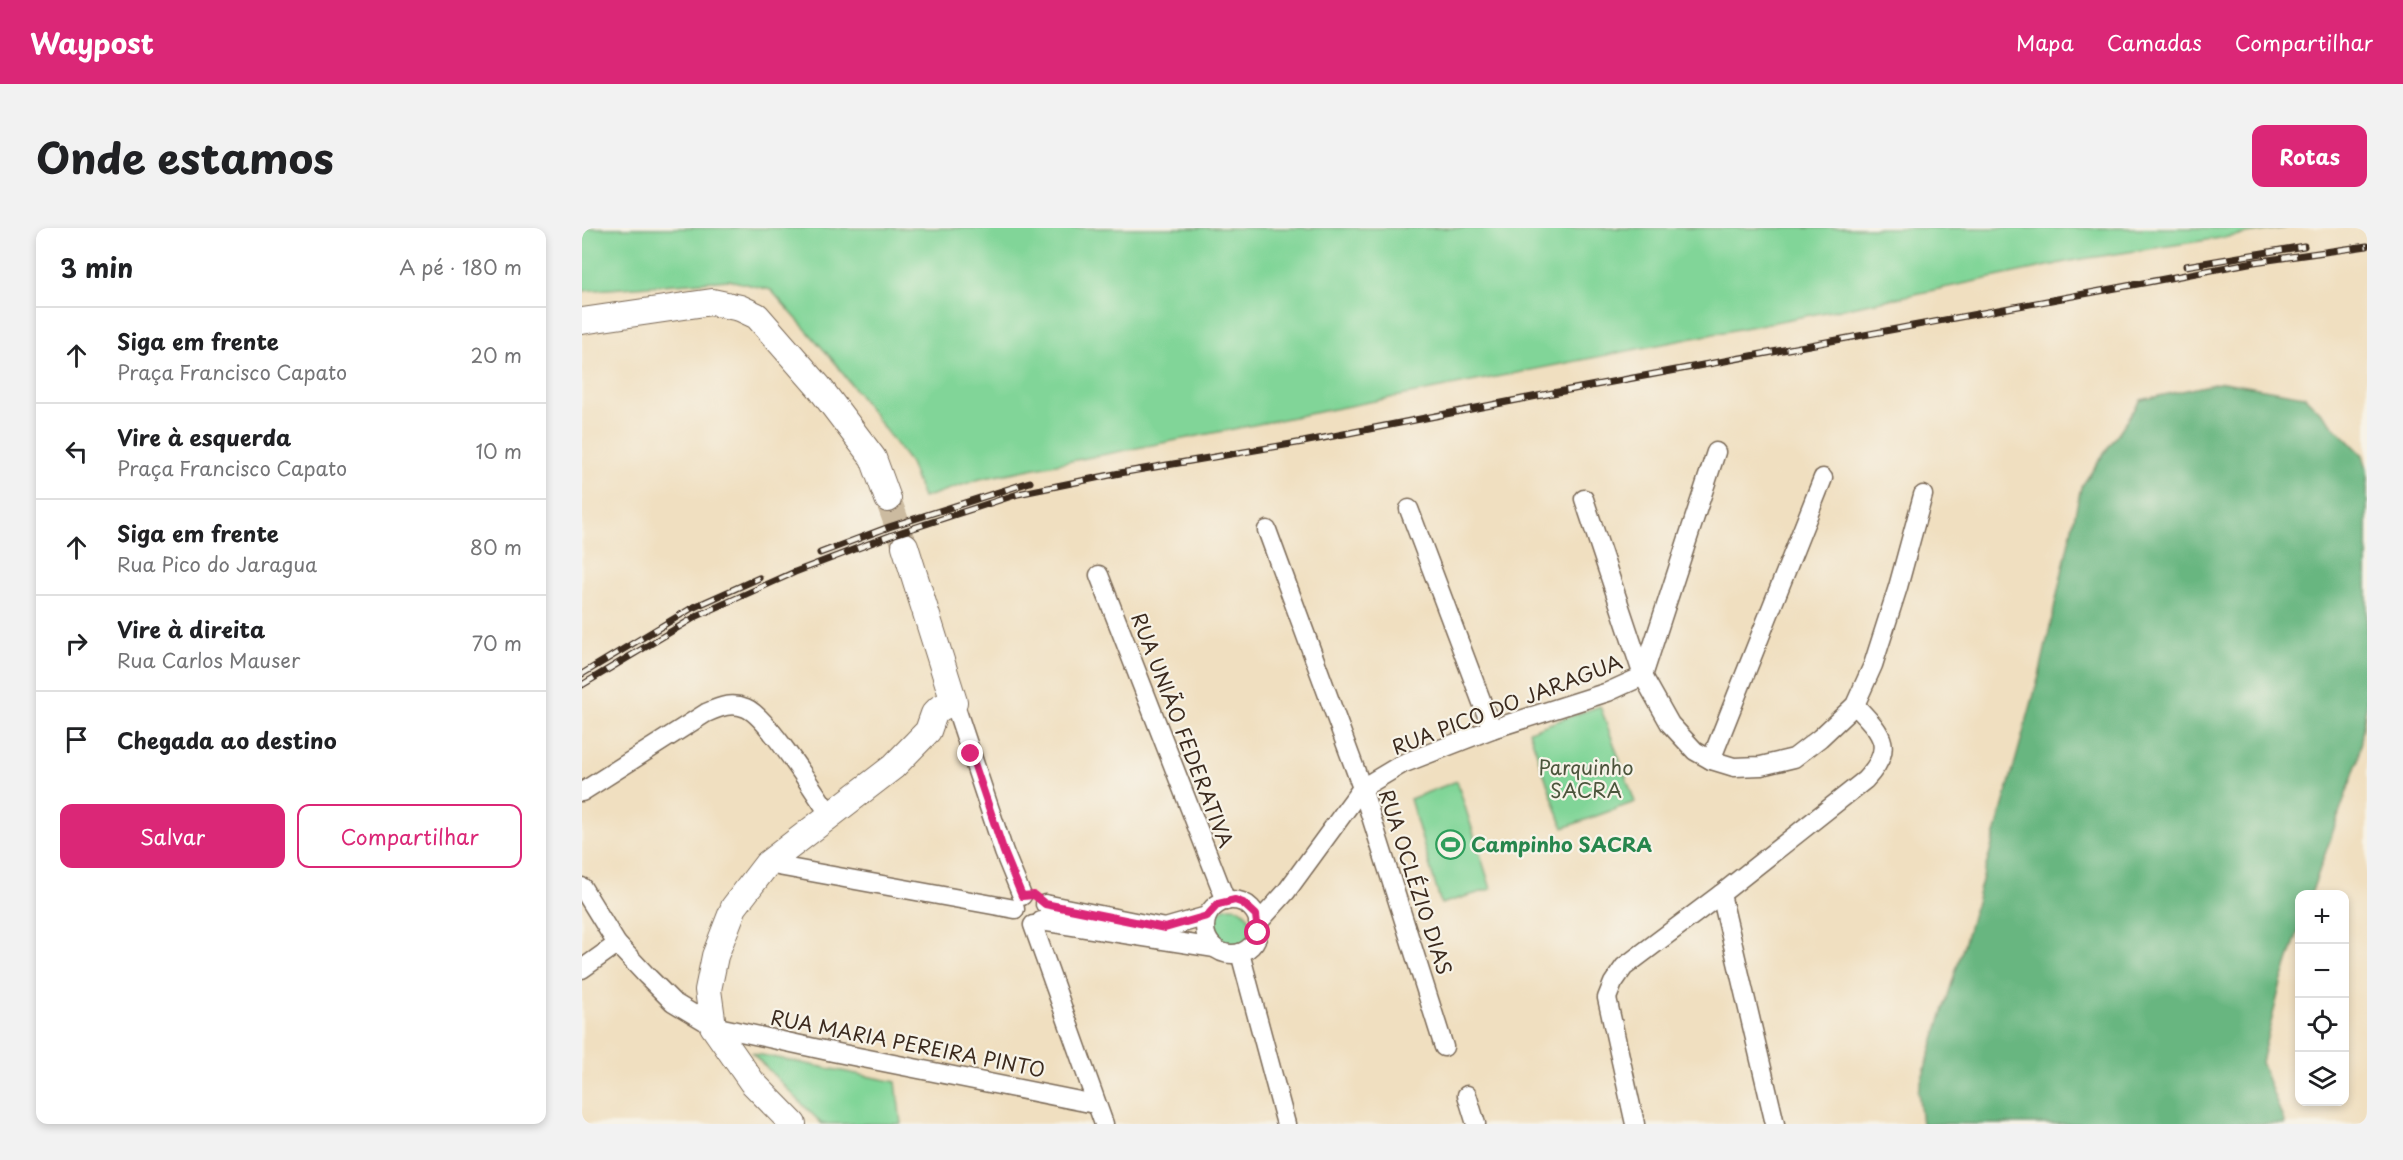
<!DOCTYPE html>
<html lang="pt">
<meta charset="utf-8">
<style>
body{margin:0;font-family:"Playpen Sans",sans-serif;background:#f2f2f2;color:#202124}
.controls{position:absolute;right:18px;bottom:18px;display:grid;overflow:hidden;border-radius:12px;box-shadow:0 3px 9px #0003}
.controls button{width:54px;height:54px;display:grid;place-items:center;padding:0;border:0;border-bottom:2px solid #e0e0e0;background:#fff;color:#202124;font:30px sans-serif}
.stop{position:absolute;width:18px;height:18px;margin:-14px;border:4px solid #db2777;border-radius:50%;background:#fff}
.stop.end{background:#db2777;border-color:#fff;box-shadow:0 2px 6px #0008}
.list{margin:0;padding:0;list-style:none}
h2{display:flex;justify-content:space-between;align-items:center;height:78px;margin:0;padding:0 24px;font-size:26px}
h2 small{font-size:20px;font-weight:400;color:#757577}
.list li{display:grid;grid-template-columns:39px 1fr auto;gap:18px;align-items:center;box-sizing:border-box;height:96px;padding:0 24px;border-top:2px solid #e0e0e0}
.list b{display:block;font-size:22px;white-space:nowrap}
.list p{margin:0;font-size:20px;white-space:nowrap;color:#757577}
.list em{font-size:20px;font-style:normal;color:#757577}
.actions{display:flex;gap:12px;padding:18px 24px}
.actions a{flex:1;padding:14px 0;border:2px solid #db2777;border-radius:12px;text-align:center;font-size:21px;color:#db2777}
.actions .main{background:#db2777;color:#fff}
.icon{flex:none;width:33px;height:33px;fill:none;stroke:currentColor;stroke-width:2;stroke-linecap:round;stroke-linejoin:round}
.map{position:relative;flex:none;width:1785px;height:896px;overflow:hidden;border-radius:12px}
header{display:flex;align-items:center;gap:36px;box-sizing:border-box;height:84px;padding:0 30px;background:#db2777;color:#fff}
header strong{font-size:28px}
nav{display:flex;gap:33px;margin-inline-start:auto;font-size:21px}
.intro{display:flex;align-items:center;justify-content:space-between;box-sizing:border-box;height:144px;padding:0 36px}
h1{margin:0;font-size:42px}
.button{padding:15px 27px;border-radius:12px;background:#db2777;color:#fff;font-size:21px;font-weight:700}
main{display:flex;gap:36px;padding:0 36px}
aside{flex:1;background:#fff;border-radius:12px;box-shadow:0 3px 9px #0003}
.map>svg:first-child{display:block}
.green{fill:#81d598;stroke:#5e805b;stroke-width:1.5}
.forest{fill:#68b680;stroke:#52704f;stroke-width:1.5}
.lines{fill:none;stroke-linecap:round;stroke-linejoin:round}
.secondary-tunnel{stroke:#ccbba0;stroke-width:26;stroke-dasharray:26 13;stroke-linecap:butt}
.street-casing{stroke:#7a6957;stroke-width:21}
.secondary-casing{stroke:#7a6957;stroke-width:28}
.street{stroke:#fff;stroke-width:18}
.secondary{stroke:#fff;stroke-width:26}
.rail-casing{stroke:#3b2a1e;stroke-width:7}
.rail{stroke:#f7f3e8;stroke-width:4.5;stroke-dasharray:14;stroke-linecap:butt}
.route{stroke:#db2777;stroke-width:8}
.labels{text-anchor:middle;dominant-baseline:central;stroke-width:4.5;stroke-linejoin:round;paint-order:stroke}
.street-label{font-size:20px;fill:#3b2a1e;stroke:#f7f3e8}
.park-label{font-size:20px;fill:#4c553c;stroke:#f7f3e8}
.leisure-label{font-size:20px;font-weight:bold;fill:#27864d;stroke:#f7f3e8;text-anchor:start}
</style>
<header>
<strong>Waypost</strong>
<nav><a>Mapa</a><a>Camadas</a><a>Compartilhar</a></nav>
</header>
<div class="intro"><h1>Onde estamos</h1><a class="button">Rotas</a></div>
<main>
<aside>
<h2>3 min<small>A pé · 180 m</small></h2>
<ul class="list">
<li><svg class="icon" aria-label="ahead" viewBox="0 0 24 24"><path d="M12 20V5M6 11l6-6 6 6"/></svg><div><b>Siga em frente</b><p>Praça Francisco Capato</p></div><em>20 m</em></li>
<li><svg class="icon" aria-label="left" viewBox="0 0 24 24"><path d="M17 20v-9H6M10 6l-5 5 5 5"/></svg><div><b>Vire à esquerda</b><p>Praça Francisco Capato</p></div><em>10 m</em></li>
<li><svg class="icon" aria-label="ahead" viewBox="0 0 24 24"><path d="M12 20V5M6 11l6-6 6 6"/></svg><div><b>Siga em frente</b><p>Rua Pico do Jaragua</p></div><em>80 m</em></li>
<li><svg class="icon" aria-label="right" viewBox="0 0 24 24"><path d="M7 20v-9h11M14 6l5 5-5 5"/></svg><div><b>Vire à direita</b><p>Rua Carlos Mauser</p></div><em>70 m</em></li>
<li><svg class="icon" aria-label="arrive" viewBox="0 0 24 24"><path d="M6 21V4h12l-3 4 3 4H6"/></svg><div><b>Chegada ao destino</b></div></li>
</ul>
<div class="actions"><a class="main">Salvar</a><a>Compartilhar</a></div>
</aside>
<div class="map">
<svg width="1785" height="896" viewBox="0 0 1785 896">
<rect width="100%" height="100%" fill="#f7f3e8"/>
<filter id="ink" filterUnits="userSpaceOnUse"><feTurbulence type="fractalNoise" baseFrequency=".0167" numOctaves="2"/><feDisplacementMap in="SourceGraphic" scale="12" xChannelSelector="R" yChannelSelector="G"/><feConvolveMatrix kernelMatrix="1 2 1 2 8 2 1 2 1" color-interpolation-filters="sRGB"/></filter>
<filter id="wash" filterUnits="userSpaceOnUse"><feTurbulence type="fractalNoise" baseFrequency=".008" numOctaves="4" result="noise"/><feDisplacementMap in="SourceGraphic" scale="24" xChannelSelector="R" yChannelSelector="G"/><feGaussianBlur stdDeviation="1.35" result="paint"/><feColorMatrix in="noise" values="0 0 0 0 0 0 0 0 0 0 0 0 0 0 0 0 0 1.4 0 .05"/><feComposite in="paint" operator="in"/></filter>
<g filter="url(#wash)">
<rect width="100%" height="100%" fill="#f0dfc0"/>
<g class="green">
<polygon points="0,0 1704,0 1494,32 1319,69 398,251 341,270 328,235 250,131 189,62 147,52 0,63"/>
<polygon points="1018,478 1053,574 981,600 947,503"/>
<polygon points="875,553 909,661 859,676 828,571"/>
<circle cx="649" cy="699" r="20"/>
<polygon points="170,825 314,854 319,896 240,896"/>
</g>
<polygon class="forest" points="1641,154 1722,168 1781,227 1785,241 1785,473 1776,532 1729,666 1718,666 1717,701 1699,755 1679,834 1703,896 1340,896 1336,863 1384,710 1457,448 1499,259 1559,172"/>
</g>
<g filter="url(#ink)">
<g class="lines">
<polyline class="secondary-tunnel" points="306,271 323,318"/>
<defs>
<g id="street">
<polyline points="1002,271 1061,448 1088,496 1113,523 1129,532 1152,539 1179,538 1212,530 1238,510 1273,477 1291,437 1316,359 1341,267"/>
<polyline points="827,281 910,501"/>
<polyline points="685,302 780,560 862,819"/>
<polyline points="517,347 644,673"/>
<polyline points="372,474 422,624 440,668"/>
<polyline points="1129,532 1241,250"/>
<path d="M 0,564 L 124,485 C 138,479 149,474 164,480 C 185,488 233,565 248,587"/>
<polyline points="185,636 433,681"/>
<polyline points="0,659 35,716 65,748 91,774 131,798 251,824 513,876"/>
<polyline points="1139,666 1193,896"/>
<circle cx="650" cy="699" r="27"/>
<polyline points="463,676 583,700 625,688"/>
<polyline points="459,693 633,720"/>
<polyline points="676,695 704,664 780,560 820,536 910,501 1026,464 1061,448 1134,224"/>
<polyline points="451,697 522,896"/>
<polyline points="658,725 704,896"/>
<polyline points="0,741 35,716"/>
<polyline points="885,867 894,896"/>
<path d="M 1053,896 L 1025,770 L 1031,755 L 1042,739 L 1139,666 L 1283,552 C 1315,518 1299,505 1273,477"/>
</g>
<g id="secondary">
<polyline points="0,93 130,74 158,80 175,88 237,159 291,230 306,271"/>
<polyline points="211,896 170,854 131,798 126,762 133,728 152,679 185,636 311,539 346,503 352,486 358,480 372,474 323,318"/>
</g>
</defs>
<use href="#street" class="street-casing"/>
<use href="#secondary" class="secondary-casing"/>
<use href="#street" class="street"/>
<use href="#secondary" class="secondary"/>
<defs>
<g id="rail">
<polyline points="1604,38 1722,18"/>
<polyline points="238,325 307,299 448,254"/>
<polyline points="0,446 110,380 177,350"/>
<polyline points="0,457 115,388 213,344 310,307 436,266 538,245 721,214 976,164 1577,52 1672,34 1785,18"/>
</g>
</defs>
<use href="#rail" class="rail-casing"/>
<use href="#rail" class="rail"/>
</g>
</g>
<g class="lines" filter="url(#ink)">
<polyline class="route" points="389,526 422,624 440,668 452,667 463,676 583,700 625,688 636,676 653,672 661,675 674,687 676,705"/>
</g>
<defs>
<symbol id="stadium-ring" viewBox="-11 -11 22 22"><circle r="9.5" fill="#f7f3e8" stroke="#2e9e5b" stroke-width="1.5"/><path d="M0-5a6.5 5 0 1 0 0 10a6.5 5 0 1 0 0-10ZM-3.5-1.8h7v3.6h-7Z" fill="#2e9e5b"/></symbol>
</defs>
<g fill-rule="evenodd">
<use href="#stadium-ring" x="852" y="600" width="33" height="33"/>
</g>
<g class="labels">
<g class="street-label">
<text transform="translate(925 476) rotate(-21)">RUA PICO DO JARAGUA</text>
<text transform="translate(601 502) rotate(69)">RUA UNIÃO FEDERATIVA</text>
<text transform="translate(834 654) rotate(72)">RUA OCLÉZIO DIAS</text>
<text transform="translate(326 815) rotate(11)">RUA MARIA PEREIRA PINTO</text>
</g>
<g class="park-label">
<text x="1004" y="539">Parquinho<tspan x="1004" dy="23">SACRA</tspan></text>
</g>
<g class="leisure-label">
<text x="889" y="616">Campinho SACRA</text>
</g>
</g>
</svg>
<div class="controls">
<button>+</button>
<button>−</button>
<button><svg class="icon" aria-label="locate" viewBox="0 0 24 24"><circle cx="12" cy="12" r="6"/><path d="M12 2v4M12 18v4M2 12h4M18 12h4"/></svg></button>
<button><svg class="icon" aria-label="layers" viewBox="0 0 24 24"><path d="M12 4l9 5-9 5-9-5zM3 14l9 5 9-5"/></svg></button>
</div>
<div class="stop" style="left:676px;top:705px"></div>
<div class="stop end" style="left:389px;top:526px"></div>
</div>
</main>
